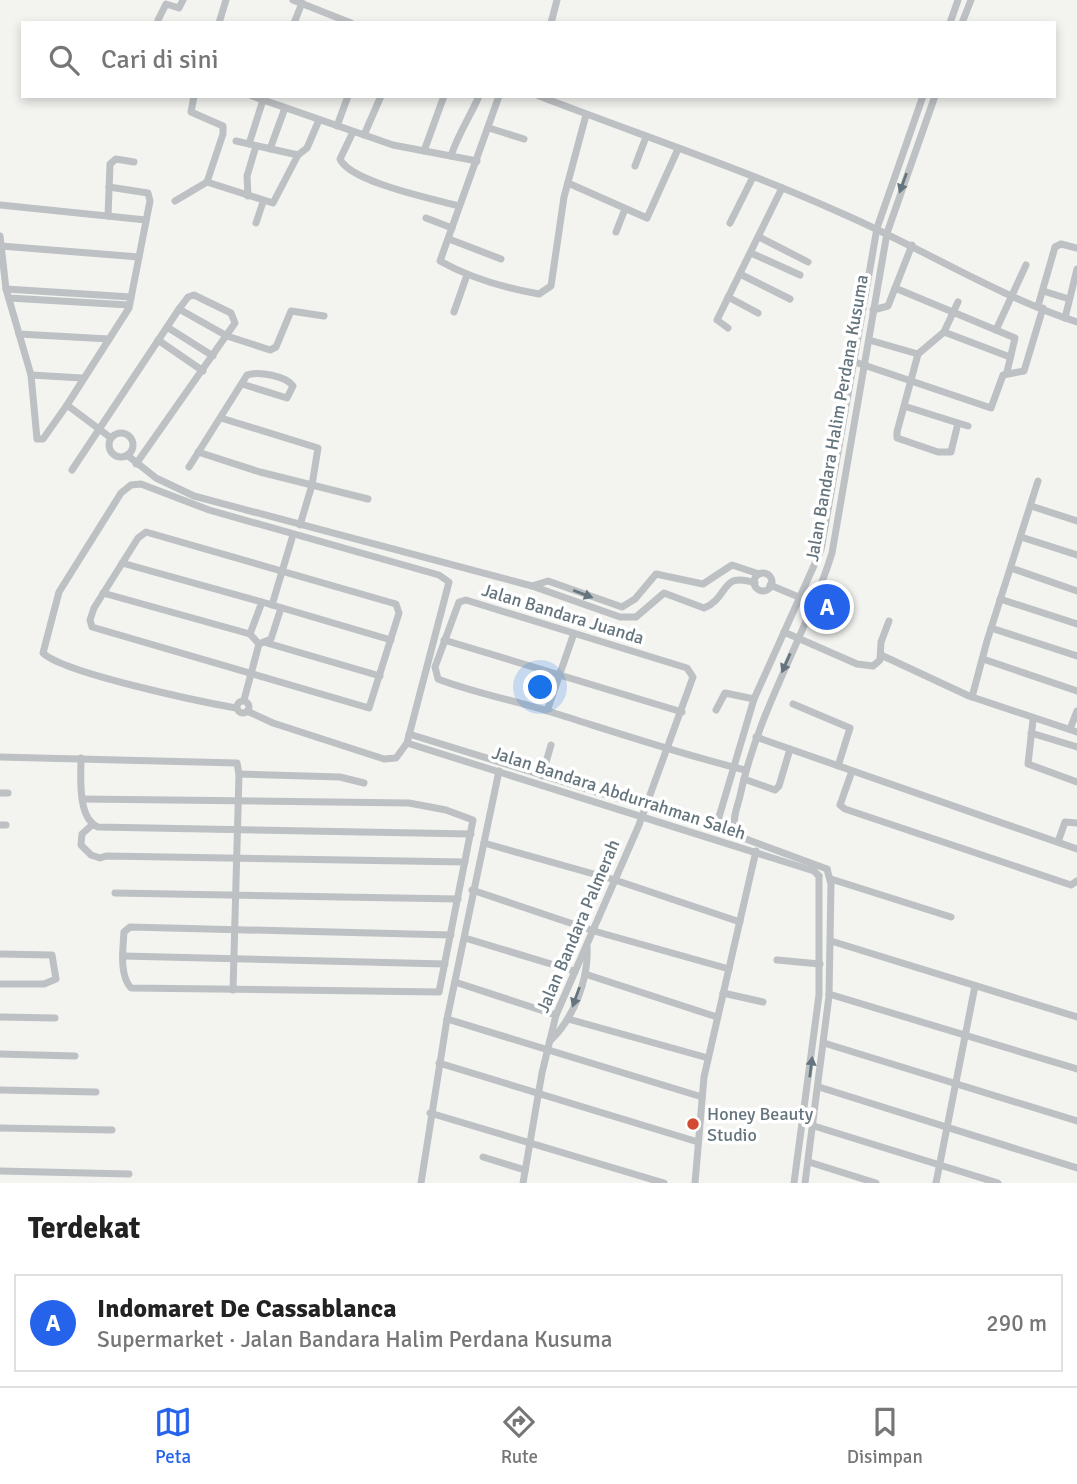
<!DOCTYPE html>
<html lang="id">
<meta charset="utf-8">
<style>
body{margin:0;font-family:Signika,sans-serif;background:#f6f6f6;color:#222}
.you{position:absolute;left:541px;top:688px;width:24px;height:24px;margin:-18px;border:5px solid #fff;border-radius:50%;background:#1a73e8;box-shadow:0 0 0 10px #1a73e833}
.badge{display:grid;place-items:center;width:46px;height:46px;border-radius:50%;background:#2563eb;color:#fff;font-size:23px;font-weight:700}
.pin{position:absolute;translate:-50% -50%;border:4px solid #fff;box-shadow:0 2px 7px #0006}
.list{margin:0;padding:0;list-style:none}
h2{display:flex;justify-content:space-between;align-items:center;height:91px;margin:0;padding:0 28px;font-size:30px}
h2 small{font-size:23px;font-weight:400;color:#767676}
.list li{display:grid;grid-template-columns:46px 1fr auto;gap:21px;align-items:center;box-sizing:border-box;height:98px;margin:0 14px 14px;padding:0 14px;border:2px solid #e0e0e0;border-radius:0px}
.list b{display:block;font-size:26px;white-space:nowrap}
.list p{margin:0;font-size:23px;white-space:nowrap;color:#767676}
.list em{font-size:23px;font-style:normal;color:#767676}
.icon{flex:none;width:38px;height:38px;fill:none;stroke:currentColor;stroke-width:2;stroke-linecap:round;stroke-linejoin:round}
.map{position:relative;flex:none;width:1077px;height:1183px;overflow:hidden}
.search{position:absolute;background:#fff;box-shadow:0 4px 10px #0003;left:21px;right:21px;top:21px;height:77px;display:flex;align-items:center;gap:18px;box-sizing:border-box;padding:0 24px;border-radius:0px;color:#767676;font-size:26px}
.sheet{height:203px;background:#fff}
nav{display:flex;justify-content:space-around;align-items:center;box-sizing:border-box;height:98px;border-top:2px solid #e0e0e0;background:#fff;font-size:19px;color:#767676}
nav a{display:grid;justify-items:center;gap:4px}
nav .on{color:#2563eb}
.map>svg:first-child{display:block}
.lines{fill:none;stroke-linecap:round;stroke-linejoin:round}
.minor{stroke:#bdc1c4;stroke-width:7}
.oneway{fill:#65757e}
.poi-dot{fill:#d24a31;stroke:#fff;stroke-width:2.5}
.labels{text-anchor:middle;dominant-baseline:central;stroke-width:7;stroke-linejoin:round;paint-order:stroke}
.street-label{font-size:18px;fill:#65757e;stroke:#fff}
.poi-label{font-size:18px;fill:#65757e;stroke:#fff;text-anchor:start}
</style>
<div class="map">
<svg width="1077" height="1183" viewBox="0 0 1077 1183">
<rect width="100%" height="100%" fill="#f3f3f0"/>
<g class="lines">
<g class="minor">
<polyline points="293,0 351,23"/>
<polyline points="158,20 166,4 179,8 183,0"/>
<polyline points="219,23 226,0"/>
<polyline points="294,23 302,3"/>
<polyline points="551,23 557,0"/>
<polyline points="950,23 958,0"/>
<polyline points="962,23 971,0"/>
<polyline points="252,96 393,145 477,161"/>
<path d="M 499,96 L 440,261 C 470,278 505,288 539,294 L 551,286 L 564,197 L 586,115"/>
<path d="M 539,96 C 640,135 743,169 841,213 C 920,247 995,295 1077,322"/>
<polyline points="337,126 348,96"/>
<polyline points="489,128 524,139"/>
<path d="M 353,132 L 340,159 C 350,182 434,199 459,206"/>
<polyline points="364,135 381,96"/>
<polyline points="236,141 298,155"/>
<polyline points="249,144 263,100"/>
<polyline points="270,149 285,108"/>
<polyline points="424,151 444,96"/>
<path d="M 451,156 C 458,134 470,117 479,96"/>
<polyline points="635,166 646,137"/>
<polyline points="207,182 273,203 298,155 307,148 319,120"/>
<polyline points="568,183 647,218 678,149"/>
<polyline points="109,187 148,193 150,201 129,308 67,405 111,438"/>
<polyline points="248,196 247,176 256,146"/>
<polyline points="175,201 207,182 223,134 223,126 191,112 194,96"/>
<polyline points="0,205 146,220"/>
<polyline points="108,216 110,164 116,159 134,162"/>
<polyline points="426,218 452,228"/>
<polyline points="256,223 263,202"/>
<polyline points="730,223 753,177"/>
<polyline points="616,232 625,209"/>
<polyline points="0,236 6,289 31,375 37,439 43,439 67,405"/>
<polyline points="759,237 808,262"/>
<polyline points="449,239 501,259"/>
<polyline points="1,246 139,257"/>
<polyline points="751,253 800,275"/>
<polyline points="740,274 790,299"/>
<polyline points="895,288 996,330 1026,265"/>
<polyline points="6,289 131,297"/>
<polyline points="1043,291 1069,299"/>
<polyline points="728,297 758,313"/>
<polyline points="9,298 129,305"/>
<polyline points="1038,306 1055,247 1061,244 1077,248"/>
<polyline points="179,309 227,336 270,350 276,347 291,311 324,316"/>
<polyline points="873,310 888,306 912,245"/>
<polyline points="454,312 467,275"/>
<polyline points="1065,318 1077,269"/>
<polyline points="167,327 213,356"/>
<polyline points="728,328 717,320 782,188"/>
<polyline points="996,330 1015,338 1007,372"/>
<polyline points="944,332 1010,357"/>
<polyline points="19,334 109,339"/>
<polyline points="158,340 203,371"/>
<polyline points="869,340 918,354 944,332 958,302"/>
<polyline points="855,362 991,408 1003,375 1024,371 1043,308"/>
<polyline points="31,375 82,378"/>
<polyline points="904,406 958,423 951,452 938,452 897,438 897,432 918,354"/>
<polyline points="221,418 318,448 312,485 300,525"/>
<polyline points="958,423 968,426"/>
<circle cx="121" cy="445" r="12"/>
<polyline points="198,452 260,472 368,499"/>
<path d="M 127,455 L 156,478 L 194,496 L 532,586 L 620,617 L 636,617 L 664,593 L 704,608 C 730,597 720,571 755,583"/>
<path d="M 189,467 L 247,375 C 259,371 286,376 293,386 L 287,398 L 242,384"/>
<polyline points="72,470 179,309 188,297 194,295 231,313 235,323 136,464"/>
<polyline points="1031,506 1077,521"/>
<polygon points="146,532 396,604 399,613 369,708 92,627 90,620 94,608 138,538"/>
<polyline points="1021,537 1077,555"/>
<polyline points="122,563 262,602"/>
<polyline points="1011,568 1077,591"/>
<circle cx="763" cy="582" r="9"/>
<polyline points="770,585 813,603"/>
<polyline points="532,586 548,581 622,607 635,599 656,574 703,584 732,565 759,574"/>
<polyline points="103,593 250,634 259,644 271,639 281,608"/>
<polyline points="1000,599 1077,624"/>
<polyline points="272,605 293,535"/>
<polyline points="991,628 1077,656"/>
<polyline points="784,632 857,664 873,666 880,660 881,642 889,621"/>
<polyline points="250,634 262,602 391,640"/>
<polyline points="444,640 682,712"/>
<polyline points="267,643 380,676"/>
<polyline points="881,655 969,696 1077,732"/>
<polyline points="983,659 1077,691"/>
<polyline points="972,697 987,641 1038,481"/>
<polyline points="244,700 259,644"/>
<circle cx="243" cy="707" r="6"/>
<polyline points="793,704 850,728 838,766"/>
<path d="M 236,708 C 202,702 63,673 43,653 L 59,592 L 121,493 L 131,485 L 141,484 L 209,510 L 439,575 L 449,582 L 407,743 L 396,758 L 384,759 L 273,723 L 247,711"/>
<polyline points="716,710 725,693 754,699"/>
<polyline points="547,711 573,636"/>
<polyline points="1033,720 1028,764 1077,782"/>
<polyline points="1070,729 1077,711"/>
<polyline points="1031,733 1077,747"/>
<polyline points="409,734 700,824 719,817 754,699 821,550 877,228 923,96"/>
<polyline points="407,743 814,871 819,876"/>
<polyline points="790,749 1077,849"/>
<polyline points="0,757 237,763 239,774 233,990"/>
<path d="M 81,758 C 81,777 77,818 98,827 L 471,834"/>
<polyline points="852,771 840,805 845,809 1071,885 1077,881"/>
<polyline points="239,774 340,777 364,783"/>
<polyline points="542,776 551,745"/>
<polyline points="744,779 775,790 779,786 790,749 756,737"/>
<polyline points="0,793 8,793"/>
<path d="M 83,799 L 409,803 L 446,810 L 473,820 L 439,992 L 131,988 C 119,975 123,949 124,932 L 130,927 L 451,935"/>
<polyline points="93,824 82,834 81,845 91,855 100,858 106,856 465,862"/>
<polyline points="0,825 6,825"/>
<polyline points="1058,842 1065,822 1077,823"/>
<polyline points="484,843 615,880 740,922"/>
<path d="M 827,869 L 746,839 C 742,836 737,833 735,828 C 732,819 738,805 740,796 C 758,710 806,636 832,553 L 887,233 L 935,96"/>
<polyline points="831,879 951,917"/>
<polyline points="472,890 594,931 729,969"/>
<polyline points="115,893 458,899"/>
<polyline points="465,938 574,971"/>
<polyline points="831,941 1077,1017"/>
<polyline points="0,954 52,955 56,979 44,984 0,984"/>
<polyline points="123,956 445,964"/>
<polyline points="777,960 820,964"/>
<polyline points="585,974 717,1017"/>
<polyline points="455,982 556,1015"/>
<polyline points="723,993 763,1002"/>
<polyline points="829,994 1077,1069"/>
<polyline points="0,1017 55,1018"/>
<polyline points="447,1019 702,1097"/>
<polyline points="568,1019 708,1058"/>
<path d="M 550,1041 C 573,1019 589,980 587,947"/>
<polyline points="824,1043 1077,1121"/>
<polyline points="0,1054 75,1056"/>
<polyline points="439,1063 698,1142"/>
<polyline points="819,1087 1077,1168"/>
<polyline points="0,1090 96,1092"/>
<polyline points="430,1113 664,1183"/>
<polyline points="814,1126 998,1183"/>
<polyline points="0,1128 112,1130"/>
<polyline points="483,1157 525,1170"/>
<polyline points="809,1162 876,1183"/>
<polyline points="0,1171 129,1174"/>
<polyline points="421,1183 447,1019 499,771"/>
<path d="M 523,1183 L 542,1073 L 556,1015 L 639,825 L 693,677 L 687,668 L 466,600 L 459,602 L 435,667 L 438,679 C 474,693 513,700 551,712 C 615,732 680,754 745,770"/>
<polyline points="695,1183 704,1077 756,851"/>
<polyline points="794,1183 819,995 819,876"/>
<polyline points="805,1183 829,996 831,884 827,869"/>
<polyline points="936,1183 975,986"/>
</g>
</g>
<defs><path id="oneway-solid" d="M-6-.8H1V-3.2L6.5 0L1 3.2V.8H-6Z" transform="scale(1.75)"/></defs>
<g class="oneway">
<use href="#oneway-solid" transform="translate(903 183) rotate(110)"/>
<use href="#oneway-solid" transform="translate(583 594) rotate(21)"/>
<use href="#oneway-solid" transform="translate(786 663) rotate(114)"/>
<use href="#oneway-solid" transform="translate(576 997) rotate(110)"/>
<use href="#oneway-solid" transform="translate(811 1067) rotate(-83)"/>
</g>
<circle class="poi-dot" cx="693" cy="1124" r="7"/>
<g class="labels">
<g class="street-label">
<text transform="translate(837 418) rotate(-80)">Jalan Bandara Halim Perdana Kusuma</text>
<text transform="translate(563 614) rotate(17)">Jalan Bandara Juanda</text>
<text transform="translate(619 793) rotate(18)">Jalan Bandara Abdurrahman Saleh</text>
<text transform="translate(578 926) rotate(-67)">Jalan Bandara Palmerah</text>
</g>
<g class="poi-label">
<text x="707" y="1114">Honey Beauty<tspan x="707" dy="21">Studio</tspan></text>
</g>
</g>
</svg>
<div class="you"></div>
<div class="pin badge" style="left:827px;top:607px">A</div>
<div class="search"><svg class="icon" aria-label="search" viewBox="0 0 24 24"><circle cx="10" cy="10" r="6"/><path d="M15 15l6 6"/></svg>Cari di sini</div>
</div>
<section class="sheet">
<h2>Terdekat<small></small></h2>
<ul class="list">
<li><span class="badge">A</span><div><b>Indomaret De Cassablanca</b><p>Supermarket · Jalan Bandara Halim Perdana Kusuma</p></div><em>290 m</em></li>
</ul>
</section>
<nav>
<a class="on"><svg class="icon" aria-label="map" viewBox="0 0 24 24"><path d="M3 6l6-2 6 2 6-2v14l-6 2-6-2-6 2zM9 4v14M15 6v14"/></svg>Peta</a>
<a><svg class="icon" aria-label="directions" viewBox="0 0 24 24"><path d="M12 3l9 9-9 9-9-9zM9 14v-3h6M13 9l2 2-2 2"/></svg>Rute</a>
<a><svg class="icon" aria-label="saved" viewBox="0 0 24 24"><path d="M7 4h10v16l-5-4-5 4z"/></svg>Disimpan</a>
</nav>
